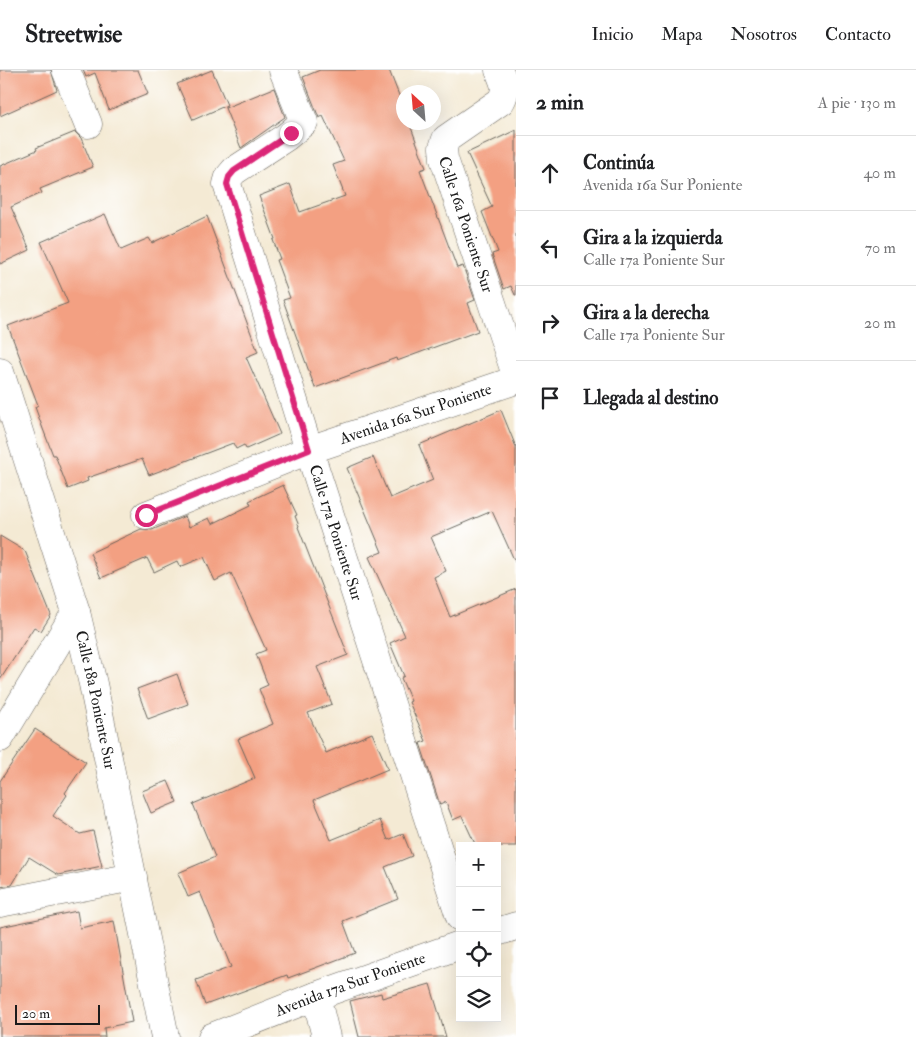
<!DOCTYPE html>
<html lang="es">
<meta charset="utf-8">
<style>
body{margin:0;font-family:"IM FELL Double Pica",serif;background:#f2f2f2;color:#202124}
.controls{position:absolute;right:15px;bottom:15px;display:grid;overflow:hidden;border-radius:0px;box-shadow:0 5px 20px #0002}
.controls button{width:45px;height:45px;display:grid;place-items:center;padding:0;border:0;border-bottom:1px solid #e0e0e0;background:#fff;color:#202124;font:25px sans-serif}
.compass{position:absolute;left:396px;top:15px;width:45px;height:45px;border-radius:50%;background:#fff;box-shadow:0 5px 20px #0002;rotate:334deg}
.scale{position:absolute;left:15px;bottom:12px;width:85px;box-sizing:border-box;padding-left:5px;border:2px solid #1c1c1c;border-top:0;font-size:14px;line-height:18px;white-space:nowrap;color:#1c1c1c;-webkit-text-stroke:4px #fff;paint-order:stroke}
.stop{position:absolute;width:15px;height:15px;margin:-11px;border:4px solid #db2777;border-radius:50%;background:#fff}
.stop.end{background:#db2777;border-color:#fff;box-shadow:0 1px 5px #0008}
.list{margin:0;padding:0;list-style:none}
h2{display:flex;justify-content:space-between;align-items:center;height:65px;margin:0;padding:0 20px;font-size:21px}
h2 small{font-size:16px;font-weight:400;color:#757577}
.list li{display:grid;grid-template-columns:32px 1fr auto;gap:15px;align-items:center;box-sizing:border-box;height:75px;padding:0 20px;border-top:1px solid #e0e0e0}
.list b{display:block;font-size:19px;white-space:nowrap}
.list p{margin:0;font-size:16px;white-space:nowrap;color:#757577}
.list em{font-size:16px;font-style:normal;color:#757577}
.icon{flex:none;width:28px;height:28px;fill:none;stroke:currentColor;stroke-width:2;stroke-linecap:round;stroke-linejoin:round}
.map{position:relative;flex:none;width:516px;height:967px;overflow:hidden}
header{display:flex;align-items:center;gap:30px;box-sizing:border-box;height:70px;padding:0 25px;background:#fff;border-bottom:1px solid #e0e0e0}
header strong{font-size:24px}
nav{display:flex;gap:28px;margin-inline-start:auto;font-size:18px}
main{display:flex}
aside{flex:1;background:#fff}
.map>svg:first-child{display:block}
.building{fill:#f3a082}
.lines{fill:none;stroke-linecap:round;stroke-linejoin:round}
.street-casing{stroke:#68645c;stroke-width:29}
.street{stroke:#fff;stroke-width:28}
.route{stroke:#db2777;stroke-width:6}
.labels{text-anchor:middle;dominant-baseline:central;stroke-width:5;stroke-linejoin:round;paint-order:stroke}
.street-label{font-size:16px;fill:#1c1c1c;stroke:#fff}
</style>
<header>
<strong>Streetwise</strong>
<nav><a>Inicio</a><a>Mapa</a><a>Nosotros</a><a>Contacto</a></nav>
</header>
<main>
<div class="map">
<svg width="516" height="967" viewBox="0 0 516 967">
<rect width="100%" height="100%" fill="#fff"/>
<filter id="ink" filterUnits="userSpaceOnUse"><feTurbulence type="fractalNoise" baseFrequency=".02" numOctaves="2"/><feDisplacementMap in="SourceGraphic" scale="10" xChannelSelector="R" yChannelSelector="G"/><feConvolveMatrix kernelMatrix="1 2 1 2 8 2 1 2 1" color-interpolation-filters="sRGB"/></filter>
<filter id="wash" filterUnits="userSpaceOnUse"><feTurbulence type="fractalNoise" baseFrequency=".0096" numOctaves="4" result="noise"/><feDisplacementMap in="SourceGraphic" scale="20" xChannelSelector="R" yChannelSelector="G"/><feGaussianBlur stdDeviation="1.12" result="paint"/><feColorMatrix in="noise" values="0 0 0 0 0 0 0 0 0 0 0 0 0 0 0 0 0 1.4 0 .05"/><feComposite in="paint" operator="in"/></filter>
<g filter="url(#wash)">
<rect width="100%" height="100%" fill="#f4ead4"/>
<g id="blocks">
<g class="building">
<polygon points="0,0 51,0 57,20 0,46"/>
<polygon points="83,0 138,0 148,24 109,40 95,3 86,7"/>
<polygon points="212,0 227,35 193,50 177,14"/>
<polygon points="320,0 389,0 404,38 404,52 409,52 426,98 420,100 457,198 463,196 475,230 468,233 478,261 397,291 396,288 315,318 283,230 290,228 276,190 280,189 273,170 275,169 259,126 290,114 300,142 345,126 333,95 344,91 323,46 319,48 303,7"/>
<polygon points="274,18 285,47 241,78 225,38"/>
<polygon points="516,60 516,225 515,225 511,216 504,219 492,184 498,182 482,142 492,137 467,83"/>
<polygon points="75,62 81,68 93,97 40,119 42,123 11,137 30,180 0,194 0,96 37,80 36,78"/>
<polygon points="105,144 121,180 149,168 152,173 207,146 258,282 246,287 280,364 246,379 244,375 236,379 233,373 149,405 142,389 87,408 88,411 68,419 55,385 53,385 43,359 35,337 38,335 8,256 68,233 41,172"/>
<polygon points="501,340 516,377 516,494 492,441 431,467 446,501 434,507 450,547 516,519 516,776 476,776 462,746 453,750 446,732 440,735 420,673 426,671 409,632 411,631 401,608 404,606 390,573 405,566 369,487 382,482 347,398 373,387 390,428 433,410 419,375"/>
<polygon points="283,415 297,445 295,446 299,456 298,457 348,585 317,597 332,634 308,643 326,683 372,663 388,699 314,730 331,770 380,750 388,770 403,764 412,786 385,797 398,829 343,851 355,883 288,908 287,905 205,935 196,910 231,897 200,822 188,827 178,803 215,787 193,734 255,708 238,669 273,654 259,619 268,615 256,584 266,580 231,503 215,511 204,487 180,497 177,491 154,502 147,488 101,508 90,483 141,459 152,460 185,446 189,457 209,448 212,454 251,435 249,431"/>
<polygon points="0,466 25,481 51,545 41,561 34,557 0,610"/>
<polygon points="177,604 188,634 148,649 137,619"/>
<polygon points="35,659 86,692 65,723 67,725 53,746 80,764 93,761 102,796 58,805 29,787 12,815 0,817 0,711"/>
<polygon points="168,711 177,732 151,743 142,721"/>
<polygon points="77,841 80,858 114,851 132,952 104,958 105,967 0,967 0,857"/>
<polygon points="430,914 446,967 359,967 350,931 381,923 382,928"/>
</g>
</g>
</g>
<g filter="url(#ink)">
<use href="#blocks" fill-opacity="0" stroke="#68645c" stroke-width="1"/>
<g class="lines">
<defs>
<g id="street">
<polyline points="66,0 88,54"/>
<path id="s1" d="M 283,0 L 304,52 L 286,67 L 234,101 L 229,107 L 227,114 L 309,380 L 460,847"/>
<path id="s2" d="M 499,0 C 504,13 508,18 501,31 L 446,69 L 443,78 L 444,89 L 516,305"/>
<path id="s3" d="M 0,302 L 76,542 L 93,614 L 165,967"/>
<path id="s4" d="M 146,445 L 309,380 L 516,310"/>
<polyline points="0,668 76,542"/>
<polyline points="0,833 133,807"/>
<polyline points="497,862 516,856"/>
<polyline points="316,926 326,967"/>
<path id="s5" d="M 212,967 L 316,926 L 460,875"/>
</g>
</defs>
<use href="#street" class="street-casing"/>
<use href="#street" class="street"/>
</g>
</g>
<g class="lines" filter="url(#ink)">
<polyline class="route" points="146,445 309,380 227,114 229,107 234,101 291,63"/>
</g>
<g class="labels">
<g class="street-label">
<text stroke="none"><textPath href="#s2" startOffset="189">Calle 16a Poniente Sur</textPath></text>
<text stroke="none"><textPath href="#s4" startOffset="288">Avenida 16a Sur Poniente</textPath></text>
<text stroke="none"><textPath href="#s1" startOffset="522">Calle 17a Poniente Sur</textPath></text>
<text stroke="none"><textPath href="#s3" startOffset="342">Calle 18a Poniente Sur</textPath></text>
<text stroke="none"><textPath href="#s5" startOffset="148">Avenida 17a Sur Poniente</textPath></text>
</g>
</g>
</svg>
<div class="controls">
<button>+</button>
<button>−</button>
<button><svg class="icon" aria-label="locate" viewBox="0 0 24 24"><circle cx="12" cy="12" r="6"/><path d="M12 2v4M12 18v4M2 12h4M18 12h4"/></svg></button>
<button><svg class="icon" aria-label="layers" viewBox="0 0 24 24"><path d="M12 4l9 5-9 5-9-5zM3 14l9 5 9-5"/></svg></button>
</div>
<svg class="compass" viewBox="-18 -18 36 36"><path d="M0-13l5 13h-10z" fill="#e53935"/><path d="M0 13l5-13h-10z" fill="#757577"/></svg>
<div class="scale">20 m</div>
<div class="stop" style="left:146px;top:445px"></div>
<div class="stop end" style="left:291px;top:63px"></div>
</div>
<aside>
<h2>2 min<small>A pie · 130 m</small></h2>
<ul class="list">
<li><svg class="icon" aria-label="ahead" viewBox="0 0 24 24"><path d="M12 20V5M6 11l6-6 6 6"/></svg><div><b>Continúa</b><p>Avenida 16a Sur Poniente</p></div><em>40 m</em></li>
<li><svg class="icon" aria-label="left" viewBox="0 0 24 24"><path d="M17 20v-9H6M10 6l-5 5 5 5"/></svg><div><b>Gira a la izquierda</b><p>Calle 17a Poniente Sur</p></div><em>70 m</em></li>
<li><svg class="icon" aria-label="right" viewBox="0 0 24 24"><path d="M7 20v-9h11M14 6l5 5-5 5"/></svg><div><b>Gira a la derecha</b><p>Calle 17a Poniente Sur</p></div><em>20 m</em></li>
<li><svg class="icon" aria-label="arrive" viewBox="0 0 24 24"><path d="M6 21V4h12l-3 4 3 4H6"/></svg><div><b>Llegada al destino</b></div></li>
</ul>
</aside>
</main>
